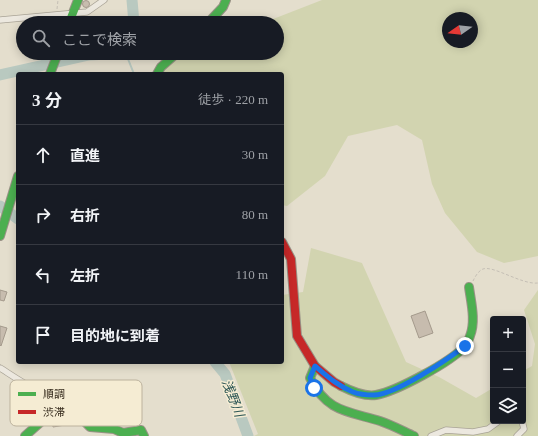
<!DOCTYPE html>
<html lang="ja">
<meta charset="utf-8">
<style>
body{margin:0;font-family:"Times New Roman","Noto Sans JP",serif;background:#20242c;color:#f1f3f6}
.controls{position:absolute;right:12px;bottom:12px;display:grid;overflow:hidden;border-radius:4px;box-shadow:0 2px 10px #0003}
.controls button{width:36px;height:36px;display:grid;place-items:center;padding:0;border:0;border-bottom:1px solid #363941;background:#171b24;color:#f1f3f6;font:20px sans-serif}
.compass{position:absolute;left:442px;top:12px;width:36px;height:36px;border-radius:50%;background:#171b24;box-shadow:0 2px 10px #0003;rotate:256deg}
.stop{position:absolute;width:12px;height:12px;margin:-9px;border:3px solid #1a73e8;border-radius:50%;background:#fff}
.stop.end{background:#1a73e8;border-color:#fff;box-shadow:0 1px 4px #0008}
.list{margin:0;padding:0;list-style:none}
h2{display:flex;justify-content:space-between;align-items:center;height:52px;margin:0;padding:0 16px;font-size:17px}
h2 small{font-size:13px;font-weight:400;color:#9ea1a6}
.list li{display:grid;grid-template-columns:26px 1fr auto;gap:12px;align-items:center;box-sizing:border-box;height:60px;padding:0 16px;border-top:1px solid #363941}
.list b{display:block;font-size:15px;white-space:nowrap}
.list em{font-size:13px;font-style:normal;color:#9ea1a6}
.icon{flex:none;width:22px;height:22px;fill:none;stroke:currentColor;stroke-width:2;stroke-linecap:round;stroke-linejoin:round}
.map{position:relative;flex:none;width:538px;height:436px;overflow:hidden}
.search{position:absolute;background:#171b24;box-shadow:0 2px 10px #0003;left:16px;top:16px;width:268px;height:44px;display:flex;align-items:center;gap:10px;box-sizing:border-box;padding:0 14px;border-radius:22px;color:#9ea1a6;font-size:15px}
.panel{position:absolute;background:#171b24;box-shadow:0 2px 10px #0003;left:16px;top:72px;width:268px;height:292px;border-radius:4px}
.map>svg:first-child{display:block}
.green{fill:#d2d4b0;fill-rule:evenodd}
.lines{fill:none;stroke-linecap:round;stroke-linejoin:round}
.stream{stroke:#b9c9c0;stroke-width:2}
.river{stroke:#b9c9c0;stroke-width:11}
.building{fill:#c7bcae;stroke:#a49a8c}
.street-casing{stroke:#a9a396;stroke-width:7}
.fast-casing{stroke:#999286;stroke-width:10}
.jam-casing{stroke:#999286;stroke-width:10}
.path{stroke:#c5bfb5;stroke-width:1;stroke-dasharray:3 2;stroke-linecap:butt}
.street{stroke:#ece8df;stroke-width:5.5}
.fast{stroke:#4caf50;stroke-width:8}
.jam{stroke:#c62828;stroke-width:8}
.route{stroke:#1a73e8;stroke-width:5}
.labels{text-anchor:middle;dominant-baseline:central;stroke-width:3;stroke-linejoin:round;paint-order:stroke}
.water-label{font-size:13px;font-style:italic;fill:#2e5756;stroke:#f5ecd3}
.key{fill:#f5ecd3;stroke:#bcb29d;stroke-width:1}
.key-label{font-size:11px;fill:#372c1e}
</style>
<div class="map">
<svg width="538" height="436" viewBox="0 0 538 436">
<rect width="100%" height="100%" fill="#e4decd"/>
<g class="green">
<path d="M 322,0 L 538,0 L 538,256 L 504,263 L 477,252 L 445,213 L 432,184 L 422,140 L 397,125 L 348,136 L 325,176 L 287,206 L 282,205 L 282,74 L 163,74 L 161,71 L 160,53 L 277,53 L 277,23 L 257,23 L 268,21 ZM 448,18 L 472,18 L 472,42 L 448,42 Z"/>
<polygon points="311,248 362,263 406,362 439,377 476,398 493,388 493,421 523,421 523,371 532,366 535,344 524,310 538,290 538,436 254,436 258,434 229,362 282,362 282,295 303,292"/>
</g>
<g class="lines">
<polyline class="stream" points="126,54 134,74"/>
<g class="river">
<polyline points="132,0 134,23"/>
<polyline points="0,75 89,55 128,53"/>
<polyline points="0,206 18,219"/>
<polyline points="215,362 225,374 248,436"/>
</g>
</g>
<g class="building">
<circle cx="86" cy="4" r="3.5"/>
<polygon points="0,290 7,292 4,301 0,300"/>
<polygon points="425,311 433,333 419,338 411,316"/>
<polygon points="0,326 7,328 1,346 0,345"/>
<polygon points="54,418 67,419 65,419 65,425 53,427 52,419"/>
</g>
<g class="lines">
<defs>
<g id="street">
<polyline points="0,20 87,12 104,0"/>
<path d="M 0,368 C 12,375 33,391 47,393 C 64,396 73,375 89,402 L 87,410 L 81,418"/>
<polyline points="431,436 446,430 473,432 488,429 499,421"/>
<polyline points="517,436 524,429 522,421"/>
</g>
<g id="fast">
<polyline points="69,23 78,0"/>
<polyline points="208,23 223,7 226,0"/>
<polyline points="50,74 58,53"/>
<polyline points="157,74 161,67 177,53"/>
<polyline points="0,236 18,176"/>
<path d="M 315,366 L 310,378 C 327,412 347,411 380,421 C 392,425 403,431 414,436"/>
<path d="M 341,386 C 351,391 365,397 376,395 C 397,391 451,362 465,346 C 467,344 469,339 470,336 C 476,321 471,302 469,287"/>
<polyline points="25,436 52,412 77,414 90,427 114,429 123,433 141,430 144,436"/>
</g>
<polyline id="jam" points="282,242 291,259 297,336 315,366 334,382 341,386"/>
</defs>
<use href="#street" class="street-casing"/>
<use href="#fast" class="fast-casing"/>
<use href="#jam" class="jam-casing"/>
<g class="path">
<polyline points="57,9 58,0"/>
<path d="M 473,281 C 475,277 478,271 483,269 C 493,265 522,285 538,283"/>
</g>
<use href="#street" class="street"/>
<use href="#fast" class="fast"/>
<use href="#jam" class="jam"/>
</g>
<g class="lines">
<path class="route" d="M 314,388 L 310,378 L 315,366 C 327,376 338,386 353,392 C 358,394 368,395 374,395 C 395,395 448,359 465,346"/>
</g>
<g class="labels">
<g class="water-label">
<text transform="translate(233 398) rotate(69)">浅野川</text>
</g>
</g>
<rect x="10" y="380" width="132" height="46" rx="6" class="key"/>
<rect x="18" y="392" width="18" height="4" fill="#4caf50"/>
<rect x="18" y="410" width="18" height="4" fill="#c62828"/>
<g class="key-label">
<text x="43" y="398">順調</text>
<text x="43" y="416">渋滞</text>
</g>
</svg>
<div class="controls">
<button>+</button>
<button>−</button>
<button><svg class="icon" aria-label="layers" viewBox="0 0 24 24"><path d="M12 4l9 5-9 5-9-5zM3 14l9 5 9-5"/></svg></button>
</div>
<svg class="compass" viewBox="-18 -18 36 36"><path d="M0-13l5 13h-10z" fill="#e53935"/><path d="M0 13l5-13h-10z" fill="#9ea1a6"/></svg>
<div class="stop" style="left:314px;top:388px"></div>
<div class="stop end" style="left:465px;top:346px"></div>
<div class="search"><svg class="icon" aria-label="search" viewBox="0 0 24 24"><circle cx="10" cy="10" r="6"/><path d="M15 15l6 6"/></svg>ここで検索</div>
<section class="panel">
<h2>3 分<small>徒歩 · 220 m</small></h2>
<ul class="list">
<li><svg class="icon" aria-label="ahead" viewBox="0 0 24 24"><path d="M12 20V5M6 11l6-6 6 6"/></svg><div><b>直進</b></div><em>30 m</em></li>
<li><svg class="icon" aria-label="right" viewBox="0 0 24 24"><path d="M7 20v-9h11M14 6l5 5-5 5"/></svg><div><b>右折</b></div><em>80 m</em></li>
<li><svg class="icon" aria-label="left" viewBox="0 0 24 24"><path d="M17 20v-9H6M10 6l-5 5 5 5"/></svg><div><b>左折</b></div><em>110 m</em></li>
<li><svg class="icon" aria-label="arrive" viewBox="0 0 24 24"><path d="M6 21V4h12l-3 4 3 4H6"/></svg><div><b>目的地に到着</b></div></li>
</ul>
</section>
</div>
